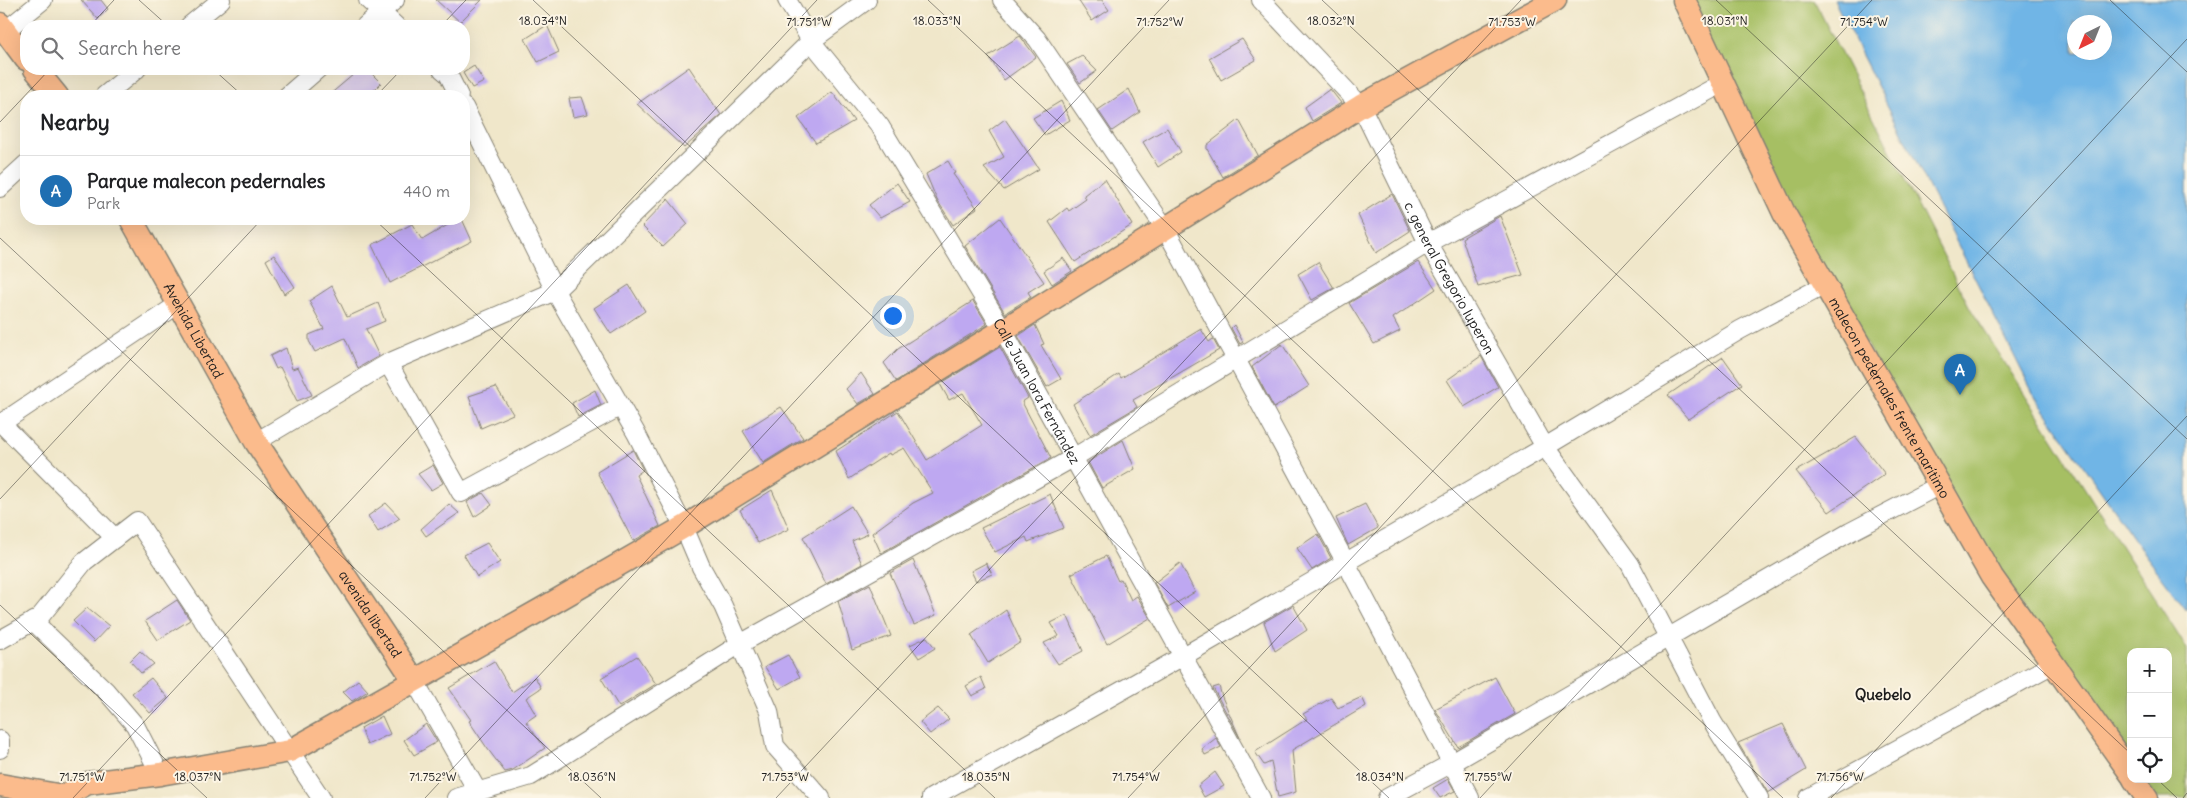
<!DOCTYPE html>
<meta charset="utf-8">
<style>
body{margin:0;font-family:Delius,sans-serif;background:#f6f6f6;color:#202124}
.controls{position:absolute;right:15px;bottom:15px;display:grid;overflow:hidden;border-radius:10px;box-shadow:0 5px 20px #0002}
.controls button{width:45px;height:45px;display:grid;place-items:center;padding:0;border:0;border-bottom:1px solid #e0e0e0;background:#fff;color:#202124;font:25px sans-serif}
.compass{position:absolute;left:2067px;top:15px;width:45px;height:45px;border-radius:50%;background:#fff;box-shadow:0 5px 20px #0002;rotate:223deg}
.you{position:absolute;left:892px;top:315px;width:18px;height:18px;margin:-12px;border:4px solid #fff;border-radius:50%;background:#1a73e8;box-shadow:0 0 0 8px #1a73e833}
.badge{display:grid;place-items:center;width:32px;height:32px;border-radius:50%;background:#1f6fb2;color:#fff;font-size:16px;font-weight:700}
.pin{position:absolute;translate:-50% -41px;filter:drop-shadow(0 1px 2px #0008)}
.pin::after{content:'';position:absolute;top:26px;width:18px;height:15px;background:inherit;clip-path:polygon(0 0,100% 0,50% 100%)}
.list{margin:0;padding:0;list-style:none}
h2{display:flex;justify-content:space-between;align-items:center;height:65px;margin:0;padding:0 20px;font-size:21px}
h2 small{font-size:16px;font-weight:400;color:#757577}
.list li{display:grid;grid-template-columns:32px 1fr auto;gap:15px;align-items:center;box-sizing:border-box;height:70px;padding:0 20px;border-top:1px solid #e0e0e0}
.list b{display:block;font-size:19px;white-space:nowrap}
.list p{margin:0;font-size:16px;white-space:nowrap;color:#757577}
.list em{font-size:16px;font-style:normal;color:#757577}
.icon{flex:none;width:28px;height:28px;fill:none;stroke:currentColor;stroke-width:2;stroke-linecap:round;stroke-linejoin:round}
.map{position:relative;flex:none;width:2187px;height:798px;overflow:hidden}
.search{position:absolute;background:#fff;box-shadow:0 5px 20px #0002;left:20px;top:20px;width:450px;height:55px;display:flex;align-items:center;gap:12px;box-sizing:border-box;padding:0 18px;border-radius:20px;color:#757577;font-size:19px}
.panel{position:absolute;background:#fff;box-shadow:0 5px 20px #0002;left:20px;top:90px;width:450px;height:135px;border-radius:20px}
.map>svg:first-child{display:block}
.green{fill:#a6bf64;stroke:#616e40}
.water{fill:#70b5e6;stroke:#466881;fill-rule:evenodd}
.building{fill:#bea8f1}
.lines{fill:none;stroke-linecap:round;stroke-linejoin:round}
.minor-casing{stroke:#868273;stroke-width:20}
.major-casing{stroke:#868273;stroke-width:25}
.minor{stroke:#fff;stroke-width:18}
.major{stroke:#fbbb8c;stroke-width:22}
.ticks{fill:none;stroke:#1c1c1c;stroke-width:1;stroke-opacity:0.45}
.labels{text-anchor:middle;dominant-baseline:central;stroke-width:4;stroke-linejoin:round;paint-order:stroke}
.street-label{font-size:14px;fill:#1c1c1c;stroke:#fcf5e5}
.neighbourhood-label{font-size:15px;font-weight:bold;fill:#1c1c1c;stroke:#fcf5e5}
.ticks-label{font-size:12px;text-anchor:middle;fill:#1c1c1c;stroke:#fcf5e5;stroke-width:4;stroke-linejoin:round;paint-order:stroke}
</style>
<div class="map">
<svg width="2187" height="798" viewBox="0 0 2187 798">
<rect width="100%" height="100%" fill="#fcf5e5"/>
<filter id="ink" filterUnits="userSpaceOnUse"><feTurbulence type="fractalNoise" baseFrequency=".02" numOctaves="2"/><feDisplacementMap in="SourceGraphic" scale="10" xChannelSelector="R" yChannelSelector="G"/><feConvolveMatrix kernelMatrix="1 2 1 2 8 2 1 2 1" color-interpolation-filters="sRGB"/></filter>
<filter id="wash" filterUnits="userSpaceOnUse"><feTurbulence type="fractalNoise" baseFrequency=".0096" numOctaves="4" result="noise"/><feDisplacementMap in="SourceGraphic" scale="20" xChannelSelector="R" yChannelSelector="G"/><feGaussianBlur stdDeviation="1.12" result="paint"/><feColorMatrix in="noise" values="0 0 0 0 0 0 0 0 0 0 0 0 0 0 0 0 0 1.4 0 .05"/><feComposite in="paint" operator="in"/></filter>
<g filter="url(#wash)">
<rect width="100%" height="100%" fill="#f0e7ca"/>
<polygon class="green" points="1684,0 1814,0 1970,308 2187,649 2187,798 2156,798 2142,779 2168,779 2168,652 2131,652 2131,763 1997,573 1790,211"/>
<path class="water" d="M 1834,0 L 2187,0 L 2187,610 L 2146,556 L 2034,395 ZM 2074,22 L 2104,22 L 2104,52 L 2074,52 Z"/>
<g id="blocks">
<g class="building">
<polygon points="81,0 101,0 108,9 98,19"/>
<polygon points="436,0 482,0 460,22"/>
<polygon points="1078,0 1102,0 1109,10 1092,21"/>
<polygon points="547,25 559,52 538,62 525,39"/>
<polygon points="1020,36 1036,57 1004,80 988,56"/>
<polygon points="1242,39 1256,60 1221,80 1209,58"/>
<polygon points="1082,56 1097,71 1080,83 1067,64"/>
<polygon points="474,66 484,82 472,88 463,73"/>
<polygon points="689,67 721,115 684,148 637,104"/>
<polygon points="360,69 367,69 381,83 368,96 328,96"/>
<polygon points="1129,89 1140,112 1112,131 1098,110"/>
<polygon points="1330,89 1341,103 1312,121 1305,107"/>
<polygon points="832,92 854,121 816,143 798,118"/>
<polygon points="582,97 588,114 573,117 569,98"/>
<polygon points="1061,101 1070,120 1045,135 1033,118"/>
<polygon points="1005,119 1039,169 1004,190 984,168 1004,157 989,131"/>
<polygon points="1239,120 1258,155 1223,177 1207,149 1207,145"/>
<polygon points="1167,128 1181,152 1158,167 1143,142"/>
<polygon points="948,161 955,173 953,174 977,208 953,225 937,200 926,174"/>
<polygon points="1105,179 1132,225 1075,262 1049,222 1067,208 1069,211 1086,199 1084,195"/>
<polygon points="897,183 910,202 880,218 869,205"/>
<polygon points="1392,194 1410,231 1376,253 1358,215"/>
<polygon points="668,199 688,224 663,247 642,226"/>
<polygon points="1500,216 1523,275 1478,287 1462,238"/>
<polygon points="1000,218 1044,282 1028,292 1031,297 1005,313 965,246"/>
<polygon points="458,219 462,219 472,241 390,283 372,245 412,224 422,240"/>
<polygon points="274,255 295,287 284,294 266,260"/>
<polygon points="1063,258 1072,271 1052,284 1044,271"/>
<polygon points="1318,262 1334,288 1312,300 1298,274"/>
<polygon points="1418,262 1436,289 1393,318 1400,331 1374,344 1349,303"/>
<polygon points="629,285 645,311 611,334 594,308"/>
<polygon points="332,286 347,317 378,303 385,321 366,329 379,356 358,368 345,338 315,352 309,341 309,335 324,329 309,301"/>
<polygon points="973,301 987,324 896,381 884,363 898,349"/>
<polygon points="1035,325 1044,344 1041,345 1061,379 1047,387 1018,336"/>
<polygon points="1234,325 1243,342 1240,344 1231,328"/>
<polygon points="1201,329 1209,342 1213,339 1219,350 1133,400 1137,407 1090,435 1073,404 1119,374 1121,378"/>
<polygon points="1282,344 1309,386 1274,408 1252,367"/>
<polygon points="1000,347 1028,398 1022,402 1051,458 881,553 872,533 913,503 933,493 904,448 890,455 889,453 849,479 836,451 898,411 927,460 982,425 963,393 949,400 940,384"/>
<polygon points="286,348 292,369 298,367 312,395 297,401 280,367 276,369 270,356"/>
<polygon points="1481,356 1498,387 1464,407 1447,380"/>
<polygon points="1723,357 1742,384 1688,419 1668,395"/>
<polygon points="861,373 875,394 858,404 846,389"/>
<polygon points="496,387 513,414 481,428 469,396"/>
<polygon points="595,390 601,405 578,417 572,403"/>
<polygon points="781,407 803,438 763,463 743,431"/>
<polygon points="1856,437 1885,474 1829,512 1796,471"/>
<polygon points="1123,440 1135,469 1102,488 1088,462"/>
<polygon points="633,450 643,470 636,475 660,526 633,541 597,472"/>
<polygon points="433,465 443,483 431,490 418,474"/>
<polygon points="772,490 789,529 758,543 740,510"/>
<polygon points="483,493 492,505 474,517 467,502"/>
<polygon points="1050,494 1064,528 1028,542 1026,537 995,552 981,528"/>
<polygon points="386,503 400,518 378,532 368,516"/>
<polygon points="449,504 459,513 426,536 421,529"/>
<polygon points="1365,504 1378,528 1348,545 1336,518"/>
<polygon points="851,506 868,534 852,541 862,564 826,584 803,537"/>
<polygon points="1318,534 1331,558 1312,570 1297,548"/>
<polygon points="487,543 500,562 477,577 464,555"/>
<polygon points="1106,556 1118,581 1121,579 1131,600 1137,596 1150,618 1107,644 1071,574"/>
<polygon points="913,560 936,615 914,625 890,573"/>
<polygon points="986,563 992,574 976,581 971,571"/>
<polygon points="1180,563 1195,592 1168,608 1154,583"/>
<polygon points="870,584 891,636 852,650 838,601"/>
<polygon points="177,600 190,620 158,640 145,621"/>
<polygon points="1293,605 1307,630 1275,651 1264,622"/>
<polygon points="87,608 109,626 94,642 73,621"/>
<polygon points="1006,610 1021,642 988,663 971,635"/>
<polygon points="1067,615 1083,651 1058,664 1044,643 1059,636 1051,623"/>
<polygon points="927,637 935,648 919,658 910,645"/>
<polygon points="140,651 154,664 141,673 130,661"/>
<polygon points="788,655 800,677 779,689 765,667"/>
<polygon points="637,656 656,684 619,707 601,678"/>
<polygon points="494,661 512,692 535,677 541,688 526,698 536,715 526,722 545,748 513,770 505,772 487,748 469,721 471,720 449,688"/>
<polygon points="981,677 986,689 972,696 966,686"/>
<polygon points="1495,677 1515,714 1458,747 1435,709"/>
<polygon points="151,678 168,698 150,713 132,693"/>
<polygon points="358,680 368,691 352,701 343,692"/>
<polygon points="1219,686 1222,697 1240,738 1213,688"/>
<polygon points="1362,697 1366,706 1292,750 1296,792 1278,797 1271,762 1264,765 1255,752 1307,719 1303,714 1331,698 1338,708"/>
<polygon points="938,708 949,719 930,734 920,722"/>
<polygon points="382,716 390,734 367,745 361,728"/>
<polygon points="426,724 437,742 414,755 404,740"/>
<polygon points="1783,724 1806,770 1768,793 1738,743"/>
<polygon points="1216,738 1221,747 1205,755 1202,749"/>
<polygon points="1215,772 1224,786 1204,797 1198,786"/>
<polygon points="1448,779 1455,791 1440,798 1433,788"/>
</g>
</g>
</g>
<g filter="url(#ink)">
<use href="#blocks" fill-opacity="0" stroke="#868273" stroke-width="1"/>
<g class="lines">
<defs>
<g id="minor">
<polyline points="368,0 396,26"/>
<path id="s1" d="M 787,0 L 811,41 L 880,126 L 1003,330 L 1261,798"/>
<polyline points="1002,0 1037,39 1165,228 1352,574 1470,798"/>
<path id="s2" d="M 1261,0 L 1361,106 L 1428,243 L 1545,447 L 1630,564 L 1712,721 L 1759,798"/>
<polyline points="189,26 221,0"/>
<polyline points="365,26 395,0"/>
<polyline points="5,31 43,0"/>
<polyline points="442,69 448,74 459,96"/>
<polyline points="104,96 137,69"/>
<polyline points="287,96 318,69"/>
<polyline points="464,107 555,291 636,433 684,527 701,567 723,606 769,711 775,746 821,798"/>
<polyline points="0,188 26,164"/>
<polyline points="388,363 461,493 621,406"/>
<polyline points="1,423 115,538"/>
<polyline points="0,424 180,303"/>
<polyline points="256,442 388,363 555,291 811,41 867,0"/>
<polyline points="33,621 106,691 135,725 160,774"/>
<polyline points="0,640 39,618 84,562 137,521 321,798"/>
<polyline points="414,680 478,792"/>
<polyline points="0,740 0,749"/>
<polyline points="456,798 531,776 740,644 1073,458 1428,243 1723,83"/>
<polyline points="931,798 1194,650 1545,447 1740,330 1825,285"/>
<polyline points="1387,798 1452,763 1850,532 1940,485"/>
<polyline points="1808,798 2053,664"/>
</g>
<g id="major">
<path id="s3" d="M 1684,0 L 1784,213 L 1992,577 L 2131,774"/>
<polyline points="0,24 26,59"/>
<polyline points="35,69 57,96"/>
<path id="s4" d="M 131,219 L 256,442 L 414,680"/>
<polyline points="2134,779 2147,798"/>
<polyline points="0,785 63,796 88,783 160,774 290,751 542,609 684,527 1003,330 1361,106 1555,0"/>
</g>
</defs>
<use href="#minor" class="minor-casing"/>
<use href="#major" class="major-casing"/>
<use href="#minor" class="minor"/>
<use href="#major" class="major"/>
</g>
</g>
<path class="ticks" d="M 139,0 L 168,26M 533,0 L 1389,798M 928,0 L 1783,798M 1322,0 L 2131,754M 1716,0 L 2187,439M 2110,0 L 2187,72M 90,26 L 114,0M 441,26 L 466,0M 213,69 L 243,96M 376,96 L 402,69M 0,122 L 50,69M 374,219 L 995,798M 0,238 L 601,798M 0,499 L 262,219M 0,605 L 207,798M 2157,779 L 2177,798M 73,798 L 817,0M 425,798 L 1169,0M 776,798 L 1521,0M 1128,798 L 1872,0M 1480,798 L 2187,39M 1831,798 L 2187,416M 2183,798 L 2187,793"/>
<g class="labels">
<g class="street-label">
<text stroke="none"><textPath href="#s2" startOffset="339">c. general Gregorio luperon</textPath></text>
<text stroke="none"><textPath href="#s4" startOffset="128">Avenida Libertad</textPath></text>
<text stroke="none"><textPath href="#s1" startOffset="465">Calle Juan lora Fernández</textPath></text>
<text stroke="none"><textPath href="#s3" startOffset="448">malecon pedernales frente marítimo</textPath></text>
<text stroke="none"><textPath href="#s4" startOffset="462">avenida libertad</textPath></text>
</g>
<g class="neighbourhood-label">
<text x="1883" y="694">Quebelo</text>
</g>
</g>
<g class="ticks-label">
<text x="543" y="25">18.034°N</text>
<text x="937" y="25">18.033°N</text>
<text x="1331" y="25">18.032°N</text>
<text x="1725" y="25">18.031°N</text>
<text x="809" y="26">71.751°W</text>
<text x="1160" y="26">71.752°W</text>
<text x="1512" y="26">71.753°W</text>
<text x="1864" y="26">71.754°W</text>
<text x="82" y="781">71.751°W</text>
<text x="433" y="781">71.752°W</text>
<text x="785" y="781">71.753°W</text>
<text x="1136" y="781">71.754°W</text>
<text x="1488" y="781">71.755°W</text>
<text x="1840" y="781">71.756°W</text>
<text x="198" y="781">18.037°N</text>
<text x="592" y="781">18.036°N</text>
<text x="986" y="781">18.035°N</text>
<text x="1380" y="781">18.034°N</text>
</g>
</svg>
<div class="controls">
<button>+</button>
<button>−</button>
<button><svg class="icon" aria-label="locate" viewBox="0 0 24 24"><circle cx="12" cy="12" r="6"/><path d="M12 2v4M12 18v4M2 12h4M18 12h4"/></svg></button>
</div>
<svg class="compass" viewBox="-18 -18 36 36"><path d="M0-13l5 13h-10z" fill="#e53935"/><path d="M0 13l5-13h-10z" fill="#757577"/></svg>
<div class="you"></div>
<div class="pin badge" style="left:1960px;top:395px">A</div>
<div class="search"><svg class="icon" aria-label="search" viewBox="0 0 24 24"><circle cx="10" cy="10" r="6"/><path d="M15 15l6 6"/></svg>Search here</div>
<section class="panel">
<h2>Nearby<small></small></h2>
<ul class="list">
<li><span class="badge">A</span><div><b>Parque malecon pedernales</b><p>Park</p></div><em>440 m</em></li>
</ul>
</section>
</div>
